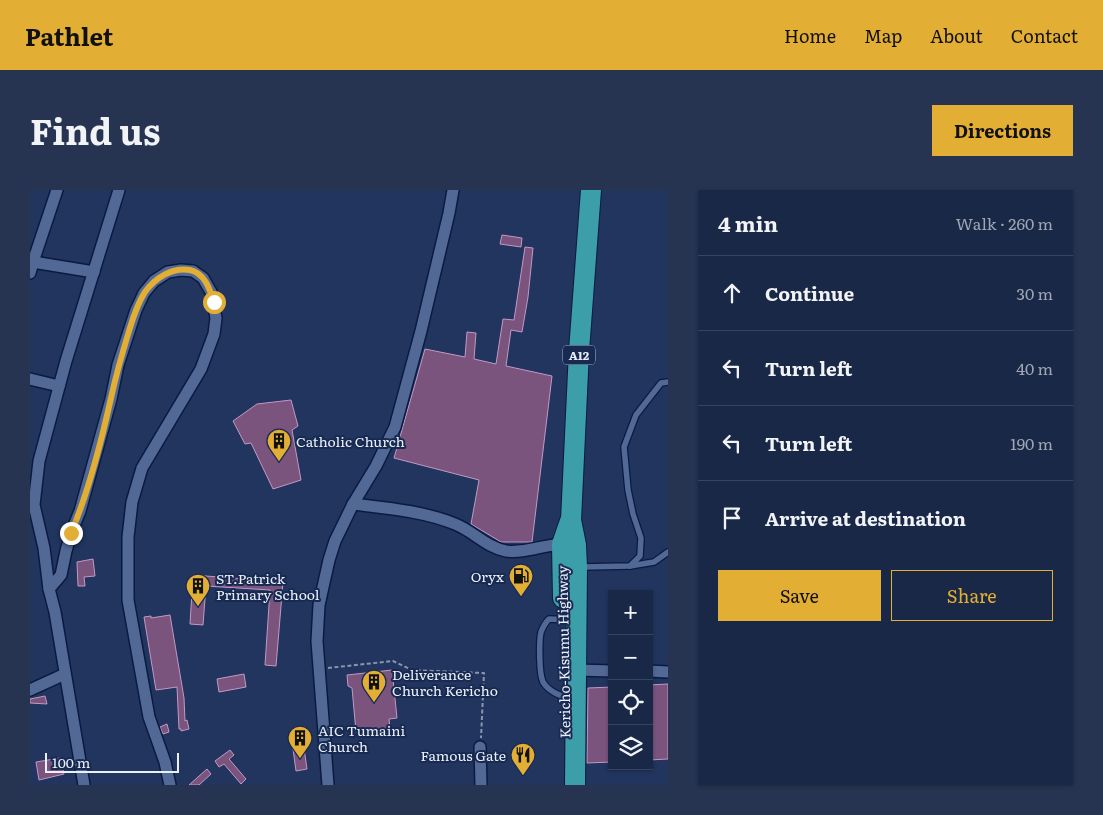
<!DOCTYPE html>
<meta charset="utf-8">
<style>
body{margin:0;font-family:Literata,serif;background:#263451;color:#f1f3f6}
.controls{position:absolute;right:15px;bottom:15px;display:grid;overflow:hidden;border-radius:0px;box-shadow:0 1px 4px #0004}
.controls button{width:45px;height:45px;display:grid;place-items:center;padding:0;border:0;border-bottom:1px solid #37445f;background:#192846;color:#f1f3f6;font:25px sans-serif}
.scale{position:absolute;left:15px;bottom:12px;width:134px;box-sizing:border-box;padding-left:5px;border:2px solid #eaf0fa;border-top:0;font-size:14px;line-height:18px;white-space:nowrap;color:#eaf0fa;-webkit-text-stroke:4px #182a52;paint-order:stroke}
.stop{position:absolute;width:15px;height:15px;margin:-11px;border:4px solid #e3ae34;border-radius:50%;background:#fff}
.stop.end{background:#e3ae34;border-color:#fff;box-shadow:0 1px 5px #0008}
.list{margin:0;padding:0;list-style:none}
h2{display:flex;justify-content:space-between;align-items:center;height:65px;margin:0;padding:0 20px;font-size:21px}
h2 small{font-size:16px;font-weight:400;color:#9fa6b3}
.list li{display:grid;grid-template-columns:32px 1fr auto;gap:15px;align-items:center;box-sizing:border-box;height:75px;padding:0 20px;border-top:1px solid #37445f}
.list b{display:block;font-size:19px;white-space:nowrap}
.list em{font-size:16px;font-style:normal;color:#9fa6b3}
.actions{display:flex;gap:10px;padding:15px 20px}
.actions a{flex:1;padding:11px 0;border:1px solid #e3ae34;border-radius:0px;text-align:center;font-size:18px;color:#e3ae34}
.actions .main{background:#e3ae34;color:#111}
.icon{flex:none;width:28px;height:28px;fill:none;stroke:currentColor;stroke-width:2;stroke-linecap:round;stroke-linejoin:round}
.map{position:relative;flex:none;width:638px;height:595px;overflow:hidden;border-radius:0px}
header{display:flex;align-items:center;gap:30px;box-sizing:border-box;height:70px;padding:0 25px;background:#e3ae34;color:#111}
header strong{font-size:24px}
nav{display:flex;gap:28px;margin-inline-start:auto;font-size:18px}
.intro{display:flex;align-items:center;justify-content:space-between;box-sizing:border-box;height:120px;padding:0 30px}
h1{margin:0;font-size:35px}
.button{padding:12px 22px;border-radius:0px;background:#e3ae34;color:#111;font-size:18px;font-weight:700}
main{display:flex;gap:30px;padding:0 30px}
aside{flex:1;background:#192846;border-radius:0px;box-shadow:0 1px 4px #0004}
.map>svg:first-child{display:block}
.building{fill:#7a547d;stroke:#c299c6}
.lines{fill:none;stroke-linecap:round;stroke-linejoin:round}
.lane-casing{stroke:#0a1b42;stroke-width:8}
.street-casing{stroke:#0a1b42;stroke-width:14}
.highway-casing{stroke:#0a1b42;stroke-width:22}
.path{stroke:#8a96af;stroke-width:2;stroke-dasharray:4 2.5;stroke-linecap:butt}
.lane{stroke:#526895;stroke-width:5.5}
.street{stroke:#526895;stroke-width:11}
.highway{stroke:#3c9ea8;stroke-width:20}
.route{stroke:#e3ae34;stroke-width:6}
.labels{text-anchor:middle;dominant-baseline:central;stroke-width:4;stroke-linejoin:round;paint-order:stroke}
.shield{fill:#182a52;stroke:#abb5c8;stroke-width:1}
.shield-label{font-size:12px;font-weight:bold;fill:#eaf0fa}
.poi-label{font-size:14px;fill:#eaf0fa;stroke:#182a52;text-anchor:start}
.street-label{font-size:14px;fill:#eaf0fa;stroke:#182a52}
</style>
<header>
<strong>Pathlet</strong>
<nav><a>Home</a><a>Map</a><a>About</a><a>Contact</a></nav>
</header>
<div class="intro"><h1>Find us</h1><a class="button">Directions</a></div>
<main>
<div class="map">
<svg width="638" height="595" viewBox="0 0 638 595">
<rect width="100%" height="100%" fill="#21355e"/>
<g class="building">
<polygon points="472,45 492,48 491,57 470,54"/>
<polygon points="495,57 503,58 498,107 492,142 481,140 476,176 522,186 502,352 471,352 441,334 449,290 364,268 395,159 435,167 437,142 446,143 444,169 466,174 473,129 484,130"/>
<polygon points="261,210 268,236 262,240 271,290 243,299 221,253 215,254 203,231 227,214"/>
<polygon points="63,369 65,386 54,387 55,396 48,396 47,372"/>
<polygon points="163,385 253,392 246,476 235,475 240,400 176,396 173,435 160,434"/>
<polygon points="140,425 154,508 155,531 157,530 159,539 151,541 151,539 149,539 147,497 126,500 114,427 121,426 121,428"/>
<polygon points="362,480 367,528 359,529 360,538 326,542 322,498 318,496 317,485"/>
<polygon points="214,484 216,497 189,502 187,489"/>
<polygon points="638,494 638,569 619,570 619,495"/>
<polygon points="582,497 582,572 557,573 558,498"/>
<polygon points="15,506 17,514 0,513 0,509"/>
<polygon points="137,534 139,542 133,544 130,537"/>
<polygon points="274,558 277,579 266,581 263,559"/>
<polygon points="200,560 204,565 199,569 216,589 211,594 194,574 189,577 185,571"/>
<polygon points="30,568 34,584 9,590 6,572"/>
<polygon points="177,579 181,584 169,595 159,595"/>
</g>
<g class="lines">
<defs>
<g id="lane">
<polyline points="600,376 610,366 611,348 603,324 598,300 594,257 606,225 631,193 638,192"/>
<polyline points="551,377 600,376 624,372 638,362"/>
<path d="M 543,430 L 519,429 C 516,432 513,437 511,442 C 509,451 509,484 513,492 C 519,502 533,507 543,509"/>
</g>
<g id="street">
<polyline points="3,72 27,0"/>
<polyline points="0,83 3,72 64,82"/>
<polyline points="0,189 29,196"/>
<path d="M 323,314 C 356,318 393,321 425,334 C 443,341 456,357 476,361 C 496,364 517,353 537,354"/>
<polyline points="19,399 31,385 36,361 41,343 50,321 81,209 88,175 106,120 114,103 124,91 138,82 151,80 163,81 173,88 181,102 186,128 184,144 171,179 112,278 102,312 98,347 98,410 119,527 135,572 140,595"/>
<polyline points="546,480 582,481"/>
<polyline points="619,481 638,482"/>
<polyline points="0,500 35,484"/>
<polyline points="450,557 451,595"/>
<polyline points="54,595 25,422 19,399 14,358 4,315 9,271 36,171 89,0"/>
<polyline points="298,595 287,451 289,415 299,370 305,351 323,314 346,276 365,237 391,141 419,23 423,0"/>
</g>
<g id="highway">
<polyline points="533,408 532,354 540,331"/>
<polyline points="545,595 547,377 546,355 541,330 549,161 561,0"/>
</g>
</defs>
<use href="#lane" class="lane-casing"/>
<use href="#street" class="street-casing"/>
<use href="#highway" class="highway-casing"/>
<polyline class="path" points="298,478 363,471 382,480 454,483 451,548"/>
<use href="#lane" class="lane"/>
<use href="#street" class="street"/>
<use href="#highway" class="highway"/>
</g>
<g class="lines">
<path class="route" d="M 41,343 C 59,301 71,253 81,208 C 86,185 92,164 99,141 C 103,128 107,114 115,102 C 125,88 142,77 160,80 C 175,83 180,100 184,112"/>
</g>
<defs>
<symbol id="building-pin" viewBox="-11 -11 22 30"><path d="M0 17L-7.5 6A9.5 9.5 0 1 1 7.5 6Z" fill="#e3ae34" stroke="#182a52"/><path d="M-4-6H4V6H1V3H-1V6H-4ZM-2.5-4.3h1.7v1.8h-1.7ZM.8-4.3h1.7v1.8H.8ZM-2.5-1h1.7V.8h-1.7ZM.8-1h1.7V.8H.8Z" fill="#111"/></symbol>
<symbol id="fuel-pin" viewBox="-11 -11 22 30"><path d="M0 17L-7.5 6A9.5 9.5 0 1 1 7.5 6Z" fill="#e3ae34" stroke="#182a52"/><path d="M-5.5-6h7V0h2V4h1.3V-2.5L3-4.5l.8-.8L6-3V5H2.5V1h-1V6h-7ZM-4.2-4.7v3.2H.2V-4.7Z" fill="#111"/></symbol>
<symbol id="restaurant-pin" viewBox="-11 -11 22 30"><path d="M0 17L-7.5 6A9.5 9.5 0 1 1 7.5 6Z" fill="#e3ae34" stroke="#182a52"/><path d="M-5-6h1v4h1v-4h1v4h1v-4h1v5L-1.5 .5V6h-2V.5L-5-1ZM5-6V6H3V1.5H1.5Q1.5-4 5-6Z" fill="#111"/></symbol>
</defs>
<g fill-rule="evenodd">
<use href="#building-pin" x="235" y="237" width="28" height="38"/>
<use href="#fuel-pin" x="477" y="372" width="28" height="38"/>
<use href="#building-pin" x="154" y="382" width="28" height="38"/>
<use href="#building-pin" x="330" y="478" width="28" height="38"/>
<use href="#building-pin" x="256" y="534" width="28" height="38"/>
<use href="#restaurant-pin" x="479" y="551" width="28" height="38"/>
</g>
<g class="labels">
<rect class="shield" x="533" y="155.5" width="32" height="19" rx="4"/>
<g class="shield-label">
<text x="549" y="165">A12</text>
</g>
<g class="poi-label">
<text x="266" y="251">Catholic Church</text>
<text x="474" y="386" text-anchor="end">Oryx</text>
<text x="186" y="388">ST.Patrick<tspan x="186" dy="16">Primary School</tspan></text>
<text x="362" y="484">Deliverance<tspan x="362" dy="16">Church Kericho</tspan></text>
<text x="288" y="540">AIC Tumaini<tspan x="288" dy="16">Church</tspan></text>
<text x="476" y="565" text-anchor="end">Famous Gate</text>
</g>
<g class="street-label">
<text transform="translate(533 462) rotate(-91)">Kericho-Kisumu Highway</text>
</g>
</g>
</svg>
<div class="controls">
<button>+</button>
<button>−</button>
<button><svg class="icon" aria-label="locate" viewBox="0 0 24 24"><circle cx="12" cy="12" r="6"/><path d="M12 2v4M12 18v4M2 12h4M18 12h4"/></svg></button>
<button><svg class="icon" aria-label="layers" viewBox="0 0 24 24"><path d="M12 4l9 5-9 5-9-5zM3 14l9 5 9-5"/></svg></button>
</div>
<div class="scale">100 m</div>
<div class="stop" style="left:184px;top:112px"></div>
<div class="stop end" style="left:41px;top:343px"></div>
</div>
<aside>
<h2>4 min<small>Walk · 260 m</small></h2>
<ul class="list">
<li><svg class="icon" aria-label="ahead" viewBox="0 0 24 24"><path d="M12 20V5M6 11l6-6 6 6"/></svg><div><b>Continue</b></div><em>30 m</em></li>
<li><svg class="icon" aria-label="left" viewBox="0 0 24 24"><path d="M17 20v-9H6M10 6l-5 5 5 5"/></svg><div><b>Turn left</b></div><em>40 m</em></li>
<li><svg class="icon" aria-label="left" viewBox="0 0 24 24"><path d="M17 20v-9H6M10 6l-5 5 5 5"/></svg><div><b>Turn left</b></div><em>190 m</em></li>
<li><svg class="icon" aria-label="arrive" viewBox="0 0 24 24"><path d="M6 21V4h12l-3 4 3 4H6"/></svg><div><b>Arrive at destination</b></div></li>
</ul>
<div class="actions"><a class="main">Save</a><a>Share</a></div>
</aside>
</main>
